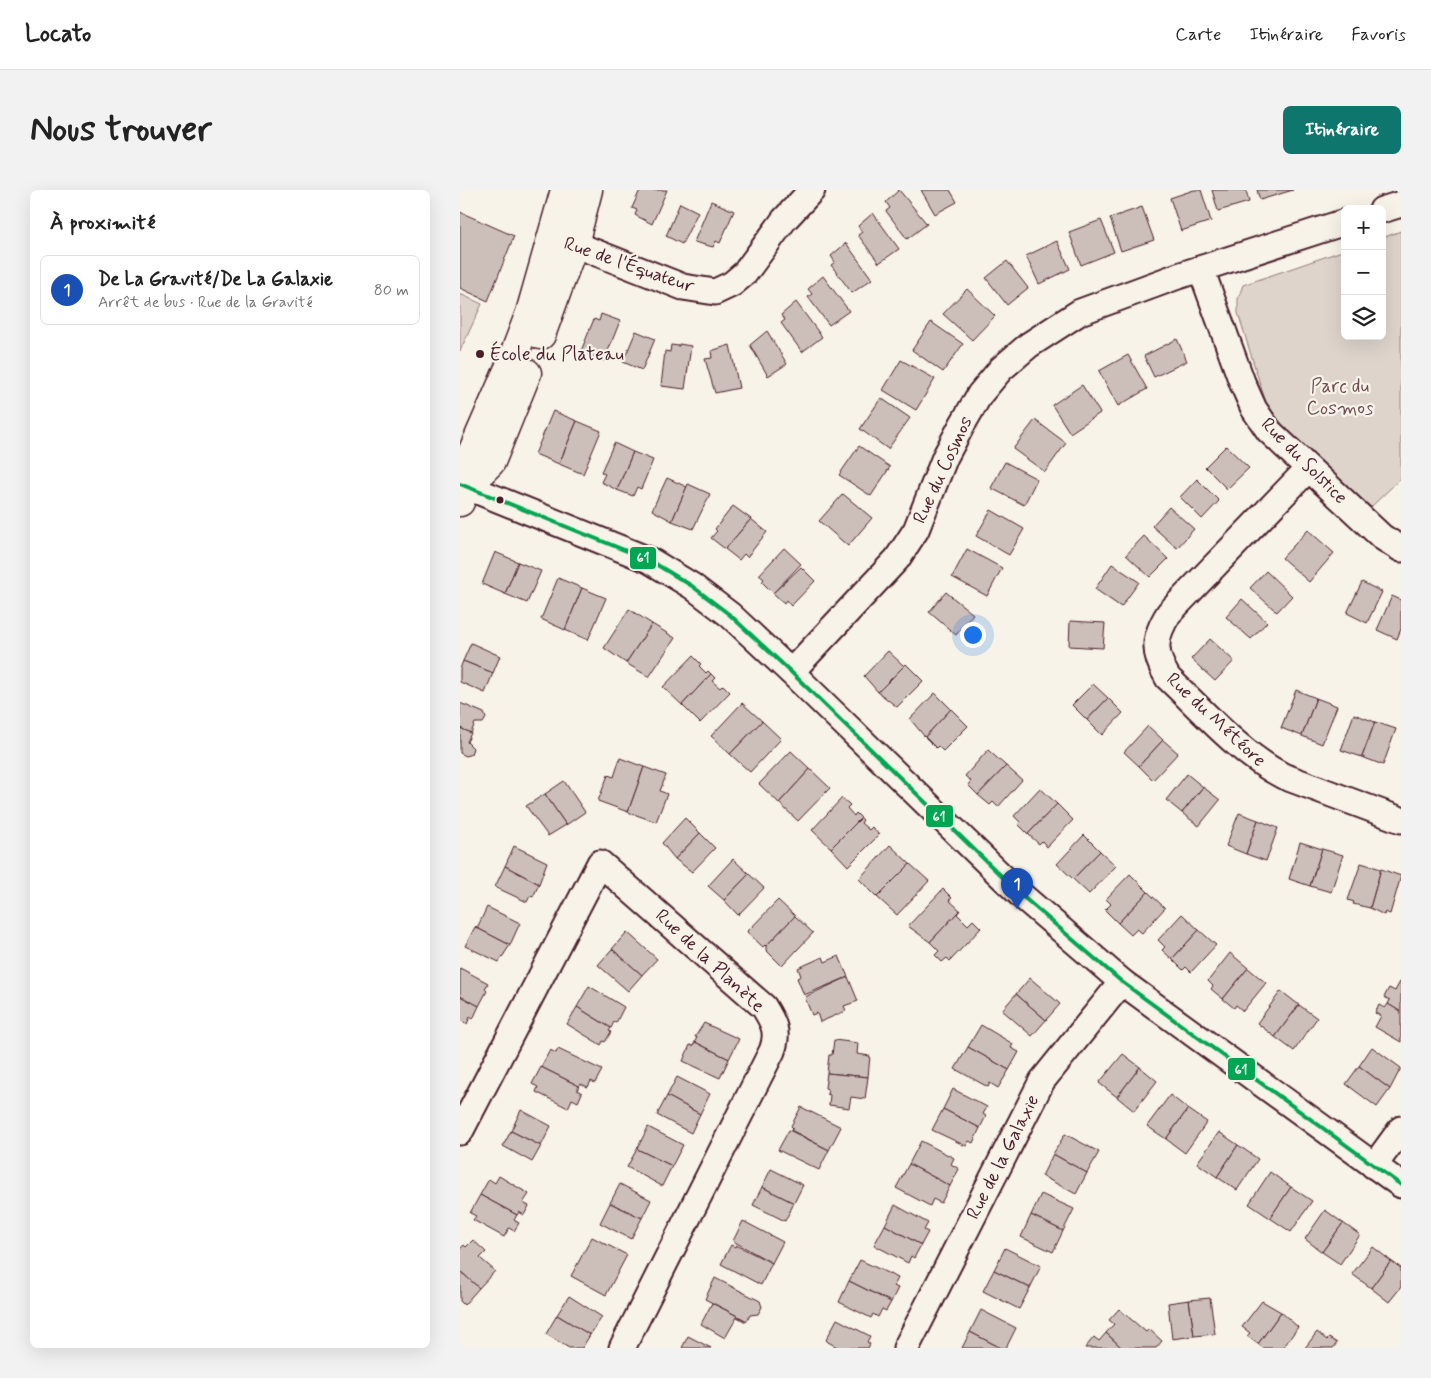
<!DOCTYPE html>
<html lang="fr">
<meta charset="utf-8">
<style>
body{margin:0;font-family:Mynerve,sans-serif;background:#f2f2f2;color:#222}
.controls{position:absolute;right:15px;top:15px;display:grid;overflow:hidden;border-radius:8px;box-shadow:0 5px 20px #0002}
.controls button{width:45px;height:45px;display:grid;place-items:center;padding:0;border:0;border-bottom:1px solid #e0e0e0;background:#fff;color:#222;font:25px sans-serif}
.you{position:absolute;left:512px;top:444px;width:18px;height:18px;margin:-12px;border:4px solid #fff;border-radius:50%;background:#1a73e8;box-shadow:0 0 0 8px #1a73e833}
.badge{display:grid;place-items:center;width:32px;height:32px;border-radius:50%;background:#0f766e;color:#fff;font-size:16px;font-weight:700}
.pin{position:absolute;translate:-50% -41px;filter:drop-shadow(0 1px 2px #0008)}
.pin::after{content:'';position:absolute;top:26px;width:18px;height:15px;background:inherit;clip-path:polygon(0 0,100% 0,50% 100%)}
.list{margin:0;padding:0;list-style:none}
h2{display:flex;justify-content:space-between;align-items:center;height:65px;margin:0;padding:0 20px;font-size:21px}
h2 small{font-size:16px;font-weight:400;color:#767676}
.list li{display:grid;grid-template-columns:32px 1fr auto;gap:15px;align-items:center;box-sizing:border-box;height:70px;margin:0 10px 10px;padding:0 10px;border:1px solid #e0e0e0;border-radius:8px}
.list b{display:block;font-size:19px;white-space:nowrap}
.list p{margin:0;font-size:16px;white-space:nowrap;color:#767676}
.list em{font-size:16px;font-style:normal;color:#767676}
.icon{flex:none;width:28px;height:28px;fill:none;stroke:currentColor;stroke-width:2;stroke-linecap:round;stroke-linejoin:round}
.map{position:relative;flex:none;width:941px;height:1158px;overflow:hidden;border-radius:8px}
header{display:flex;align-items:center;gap:30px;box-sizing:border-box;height:70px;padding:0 25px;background:#fff;border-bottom:1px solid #e0e0e0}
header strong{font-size:24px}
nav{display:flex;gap:28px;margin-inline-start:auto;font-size:18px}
.intro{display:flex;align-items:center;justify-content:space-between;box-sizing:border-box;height:120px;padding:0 30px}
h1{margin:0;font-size:35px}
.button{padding:12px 22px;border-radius:8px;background:#0f766e;color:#fff;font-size:18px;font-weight:700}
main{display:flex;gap:30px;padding:0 30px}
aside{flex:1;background:#fff;border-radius:8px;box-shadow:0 5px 20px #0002}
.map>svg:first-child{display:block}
.green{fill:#ded4cc;stroke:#947a7c}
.building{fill:#ccbfb9;stroke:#4a1f2b}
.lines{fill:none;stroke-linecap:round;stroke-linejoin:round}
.street-casing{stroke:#4a1f2b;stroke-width:29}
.secondary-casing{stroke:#4a1f2b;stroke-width:31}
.street{stroke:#f7f3e8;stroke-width:25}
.secondary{stroke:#f7f3e8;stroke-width:28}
.bus-1-casing{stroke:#f7f3e8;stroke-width:8}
.bus-1{stroke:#00a651;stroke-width:4}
.poi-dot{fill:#4a1f2b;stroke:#f7f3e8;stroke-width:2}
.labels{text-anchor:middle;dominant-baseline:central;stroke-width:4.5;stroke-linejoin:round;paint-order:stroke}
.street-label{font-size:19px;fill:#4a1f2b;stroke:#f7f3e8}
.poi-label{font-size:19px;fill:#4a1f2b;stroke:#f7f3e8;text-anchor:start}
.park-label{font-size:19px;fill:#6f4c53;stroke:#f7f3e8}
.line-badge{stroke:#f7f3e8;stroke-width:2}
.badge-label{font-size:14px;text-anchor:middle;font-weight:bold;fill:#fff}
</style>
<header>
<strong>Locato</strong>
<nav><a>Carte</a><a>Itinéraire</a><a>Favoris</a></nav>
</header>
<div class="intro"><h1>Nous trouver</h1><a class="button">Itinéraire</a></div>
<main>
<aside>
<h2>À proximité<small></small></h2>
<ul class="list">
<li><span class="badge" style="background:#1a4fb4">1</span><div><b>De La Gravité/De La Galaxie</b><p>Arrêt de bus · Rue de la Gravité</p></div><em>80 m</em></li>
</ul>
</aside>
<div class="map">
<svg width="941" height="1158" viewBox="0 0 941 1158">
<rect width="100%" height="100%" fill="#f7f3e8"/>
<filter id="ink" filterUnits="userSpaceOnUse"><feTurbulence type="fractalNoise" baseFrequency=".02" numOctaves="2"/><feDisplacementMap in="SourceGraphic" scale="10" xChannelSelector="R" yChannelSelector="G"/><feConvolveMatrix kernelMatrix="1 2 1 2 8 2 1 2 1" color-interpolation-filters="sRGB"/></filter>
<g filter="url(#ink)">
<g class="green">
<polygon points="941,41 941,288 911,317 828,242 806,213 778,123 778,109 783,95 885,60 885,146 922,146 922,48"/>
<polygon points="0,104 22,114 0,161"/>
</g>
<g class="building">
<polygon points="180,0 207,0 192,34 175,25 177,20 172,18"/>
<polygon points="439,0 467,34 447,49 426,21 430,18 426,12"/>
<polygon points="461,0 490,0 497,12 475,24"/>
<polygon points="734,0 741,0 751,31 721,41 710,8"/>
<polygon points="752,0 786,0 789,12 758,21"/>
<polygon points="797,0 833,0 800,10"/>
<polygon points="251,11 274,21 260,53 256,51 253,57 234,52"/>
<polygon points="220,13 238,22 222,54 206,46"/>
<polygon points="682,17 694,50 661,61 650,28"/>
<polygon points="0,22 54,46 28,111 0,98"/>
<polygon points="413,23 439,59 419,73 398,45 402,42 398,36"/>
<polygon points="641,30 654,62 621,75 609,42"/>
<polygon points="597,51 610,79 579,94 566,66"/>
<polygon points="386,53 412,89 392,103 371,75 375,72 371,66"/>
<polygon points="547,71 568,98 547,115 526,88"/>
<polygon points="363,86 389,121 369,135 348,107 352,104 348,99"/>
<polygon points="507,99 535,126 512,150 483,124"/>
<polygon points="336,112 362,147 342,162 321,133 325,130 321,125"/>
<polygon points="141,124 160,131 144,171 121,161 134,129 139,131"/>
<polygon points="471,132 503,154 483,182 452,160"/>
<polygon points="176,141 195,149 182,180 163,172"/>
<polygon points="307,141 327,174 308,186 290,155"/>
<polygon points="717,149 727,171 694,187 684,166"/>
<polygon points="219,154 231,156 225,199 201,196 205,161 210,162 211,155 219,156"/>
<polygon points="270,155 279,198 255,203 245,169 252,168 251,161"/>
<polygon points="668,165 687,199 658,216 639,181"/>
<polygon points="441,170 475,189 456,220 423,200"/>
<polygon points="622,195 640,223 610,243 592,215"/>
<polygon points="421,208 450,228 428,259 400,239"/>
<polygon points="93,221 117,231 99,274 75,264"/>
<polygon points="575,230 606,253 585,282 553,259"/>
<polygon points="117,231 141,241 123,284 99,274"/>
<polygon points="154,253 173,262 157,300 141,292 145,284 141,282"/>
<polygon points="399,256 430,277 411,306 379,285"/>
<polygon points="766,256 789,278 767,299 745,277"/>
<polygon points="173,262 193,270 181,299 177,297 173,306 157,300"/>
<polygon points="545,272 577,289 564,315 531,298"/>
<polygon points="207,288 227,297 212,331 192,320"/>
<polygon points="737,289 759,311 742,329 720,307"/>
<polygon points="228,294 250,304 233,339 212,331"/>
<polygon points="383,304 412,328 388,356 359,331"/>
<polygon points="273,316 291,329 265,359 251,348 257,341 255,339"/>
<polygon points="709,317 734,339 717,358 692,336"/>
<polygon points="531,320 564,339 549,365 516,346"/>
<polygon points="291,329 307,342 287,367 284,364 279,370 265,359"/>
<polygon points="848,340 874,363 849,392 822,368"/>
<polygon points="684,346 708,369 690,387 666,365"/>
<polygon points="324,358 341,374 313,403 302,392 304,389 299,385"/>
<polygon points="507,359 542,378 527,406 492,387"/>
<polygon points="35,362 58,372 45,404 22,394"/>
<polygon points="58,372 81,381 67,413 45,404"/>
<polygon points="652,374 679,392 661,417 635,399"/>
<polygon points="341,377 355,391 331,416 326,410 324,413 313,403"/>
<polygon points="806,381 832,406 817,422 790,398"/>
<polygon points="98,388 122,398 105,440 81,429"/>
<polygon points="902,392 922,402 907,433 887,423"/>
<polygon points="122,398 146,408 128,450 105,440"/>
<polygon points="486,402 513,424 496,445 469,422"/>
<polygon points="932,406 941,410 941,439 937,449 917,440"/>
<polygon points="782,409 807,432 791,449 766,427"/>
<polygon points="169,419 192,434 166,473 144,458"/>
<polygon points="610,431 645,433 643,458 609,456"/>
<polygon points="192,434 215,448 189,487 166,473"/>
<polygon points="750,449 774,471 755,491 731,469"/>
<polygon points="11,453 40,466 33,483 3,471"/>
<polygon points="428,461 444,476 418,502 404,486"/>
<polygon points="233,466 241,474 239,476 246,483 248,481 251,484 222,515 203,497"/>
<polygon points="3,471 33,483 25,503 0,492 0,479"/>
<polygon points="446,474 463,491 437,517 418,502"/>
<polygon points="251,484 255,488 252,491 260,498 263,495 270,502 240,533 222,515"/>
<polygon points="633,494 648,508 627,530 612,515"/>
<polygon points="836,500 856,508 842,546 821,538"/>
<polygon points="475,503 491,519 465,547 450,529"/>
<polygon points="648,508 663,523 642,545 627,530"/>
<polygon points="856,508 877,516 862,554 842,546"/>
<polygon points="0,513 24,523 26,528 23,533 15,533 11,543 0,538"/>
<polygon points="282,513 302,531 270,564 251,546"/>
<polygon points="491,519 508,536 483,561 478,556 476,558 465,547"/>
<polygon points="894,524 915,532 902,567 881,560"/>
<polygon points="302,531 321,549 290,582 270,564"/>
<polygon points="915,532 936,539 923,575 902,567"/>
<polygon points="688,536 703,550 679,576 664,562"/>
<polygon points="0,538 11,543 7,552 13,558 11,564 6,566 0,563"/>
<polygon points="703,550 718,563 693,590 679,576"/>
<polygon points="528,560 546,576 518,605 508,595 511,591 505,586"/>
<polygon points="331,561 350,579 319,613 299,594"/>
<polygon points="160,568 184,577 168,622 138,611 148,585 154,587"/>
<polygon points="546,576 562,590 538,617 533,612 530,615 518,605"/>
<polygon points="184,577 206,585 200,601 207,604 196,632 168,622"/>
<polygon points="350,579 370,598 338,631 319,613"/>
<polygon points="727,584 743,597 722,623 706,610"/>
<polygon points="104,591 125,622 106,635 85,604"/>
<polygon points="743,597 760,610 739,636 722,623"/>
<polygon points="580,598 597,614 568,644 558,634 560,632 554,626"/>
<polygon points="85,604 106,635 88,646 66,616"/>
<polygon points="382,608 390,615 387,618 394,626 396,623 401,628 371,658 352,640"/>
<polygon points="597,614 613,630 587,657 582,651 579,654 568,644"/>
<polygon points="779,623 798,630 786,664 766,656"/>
<polygon points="225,628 240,643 215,669 202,653"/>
<polygon points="401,628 403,630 401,633 409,640 412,637 419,645 388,676 371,658"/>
<polygon points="798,630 818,638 806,671 786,664"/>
<polygon points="240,643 255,658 232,682 215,669"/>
<polygon points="624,645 640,661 613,689 597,674"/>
<polygon points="840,652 862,659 850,696 829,689"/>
<polygon points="430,655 450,674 417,707 399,689"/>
<polygon points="54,656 87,672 79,694 45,676"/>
<polygon points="862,659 883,665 871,702 850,696"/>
<polygon points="640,661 656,676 629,704 613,689"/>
<polygon points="273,669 289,684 264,710 248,696"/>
<polygon points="901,673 921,679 910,718 893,714 894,712 888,710"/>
<polygon points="450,674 469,691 437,725 417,707"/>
<polygon points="45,676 79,694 73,707 70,706 67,712 35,697"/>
<polygon points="921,679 941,686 930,724 925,722 924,725 910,718"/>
<polygon points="289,684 304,698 278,725 264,710"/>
<polygon points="670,684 688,702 658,733 645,720 651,714 646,709"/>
<polygon points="483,699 492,708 489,710 500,720 470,752 448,736"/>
<polygon points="688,702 705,718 682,743 677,739 671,745 658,733"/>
<polygon points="318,710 335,726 306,756 305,755 303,757 287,742"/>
<polygon points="27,717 60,733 50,755 15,737 18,736"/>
<polygon points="500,720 497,724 508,735 513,730 521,738 490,771 487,768 482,772 475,765 479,761 470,752"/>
<polygon points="722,724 739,740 712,769 702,760 705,757 698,750"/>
<polygon points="335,726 353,743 322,776 306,760 306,756"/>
<polygon points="15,737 50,755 39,772 5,756"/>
<polygon points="739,740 756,755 731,782 726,777 723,780 712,769"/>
<polygon points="167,742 197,769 182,785 152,759"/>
<polygon points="152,759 182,785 168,801 138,775"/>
<polygon points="770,763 788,778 763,809 751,799 753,796 748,791"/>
<polygon points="379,766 388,787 344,805 337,788 341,786 338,778 363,767 365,772"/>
<polygon points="0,778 28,793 25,799 27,801 19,816 0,806"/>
<polygon points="788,778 806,793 783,821 776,815 774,818 763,809"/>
<polygon points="388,787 398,811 384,816 386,821 360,832 357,823 352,825 345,808 347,806"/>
<polygon points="570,788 600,814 586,830 556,804"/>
<polygon points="940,792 941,792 941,822 928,814 930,810 924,807 929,798 935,801"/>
<polygon points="129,796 164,817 156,833 154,832 151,838 117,817"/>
<polygon points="821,801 839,815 815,847 797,833"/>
<polygon points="556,804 586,830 572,846 542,820"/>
<polygon points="0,806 19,816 13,829 10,827 7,834 0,830"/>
<polygon points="928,814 941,822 941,852 915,837 921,826 915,823 919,815 925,818"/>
<polygon points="839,815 857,828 834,861 815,847"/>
<polygon points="117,817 151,838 149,841 151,842 145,852 143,851 141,855 107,834"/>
<polygon points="244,833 279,849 269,869 235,852 237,847 235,847"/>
<polygon points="521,835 553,854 551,858 559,862 549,880 508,857"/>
<polygon points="374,850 398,853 397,864 410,866 408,887 367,883 369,865 372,865"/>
<polygon points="235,852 269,869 260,888 223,871 230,855 233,856"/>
<polygon points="508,857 549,880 538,898 530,893 528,897 495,879"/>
<polygon points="912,857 941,878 930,899 899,876"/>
<polygon points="98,859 142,880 135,893 131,891 128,897 121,894 119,896 81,877 90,860 96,863"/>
<polygon points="663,864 680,877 657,907 639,893"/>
<polygon points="899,876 930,899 917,917 886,894"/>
<polygon points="81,877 119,896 117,900 122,903 118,912 112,909 108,918 76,902 78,897 72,894"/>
<polygon points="680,877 697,891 674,921 657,907"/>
<polygon points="367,883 408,887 405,909 391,907 389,918 369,915 370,905 367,904 368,899 365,898"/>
<polygon points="217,887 250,904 240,924 207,906"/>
<polygon points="493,899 527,917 523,924 526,926 520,938 483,919"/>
<polygon points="710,905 728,919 706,949 687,936"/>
<polygon points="207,906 240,924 231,943 197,925"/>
<polygon points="341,917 381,937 369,960 331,940 333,938 331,936"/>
<polygon points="483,919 520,938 513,953 509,951 506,956 472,940"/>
<polygon points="728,919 747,932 725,963 706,949"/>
<polygon points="61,920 91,936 81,956 51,941"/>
<polygon points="188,937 223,955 212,976 177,959"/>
<polygon points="329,940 369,960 359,980 318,960"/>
<polygon points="51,941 81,956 72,972 43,956"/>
<polygon points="759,942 778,955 757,987 737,973"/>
<polygon points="605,944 639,962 627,983 593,964"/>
<polygon points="461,951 494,968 491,974 499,979 490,996 449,974"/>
<polygon points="778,955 798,969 777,1000 757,987"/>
<polygon points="177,959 212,976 202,996 167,977"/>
<polygon points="593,964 627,983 616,1004 582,986"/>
<polygon points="449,974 490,996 481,1013 473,1009 470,1016 436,998"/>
<polygon points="311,979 343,995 334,1013 302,997"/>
<polygon points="810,982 831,997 810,1028 789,1014"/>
<polygon points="39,986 69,1004 63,1013 69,1016 64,1025 59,1022 57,1025 20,1005 29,989 35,993"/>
<polygon points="160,994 191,1010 182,1028 150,1013"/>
<polygon points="302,997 334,1013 325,1031 293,1015"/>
<polygon points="831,997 852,1011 831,1042 810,1028"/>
<polygon points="581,1004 614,1019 603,1041 571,1025"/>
<polygon points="20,1005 57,1025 54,1030 59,1033 54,1041 49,1038 44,1047 13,1030 16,1026 10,1023"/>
<polygon points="150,1013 182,1028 171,1049 140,1033"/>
<polygon points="435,1015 468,1033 464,1040 468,1042 461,1055 425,1035"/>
<polygon points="865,1020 883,1033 862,1062 845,1049"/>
<polygon points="571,1025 603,1041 593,1062 561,1047"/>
<polygon points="283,1031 323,1052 312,1073 273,1051"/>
<polygon points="883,1033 900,1045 880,1074 862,1062"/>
<polygon points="425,1035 461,1055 454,1068 451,1066 448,1073 414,1055"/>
<polygon points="132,1047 167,1065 146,1105 111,1086"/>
<polygon points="13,1050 26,1062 20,1068 35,1081 19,1098 0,1081 0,1059 4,1055 6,1057"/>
<polygon points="271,1055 275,1057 276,1055 312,1073 301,1095 261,1074"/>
<polygon points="913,1057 931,1071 911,1098 892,1084"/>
<polygon points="545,1058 581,1076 570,1098 534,1080"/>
<polygon points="400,1070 438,1088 434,1096 438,1098 431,1112 389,1091"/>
<polygon points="931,1071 941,1078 941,1097 929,1112 911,1098"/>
<polygon points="534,1080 570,1098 559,1119 523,1101"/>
<polygon points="0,1081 19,1098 4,1115 0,1111"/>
<polygon points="255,1088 300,1111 302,1117 298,1124 290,1125 287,1131 245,1109"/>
<polygon points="389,1091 431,1112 426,1121 422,1119 418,1127 413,1124 411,1128 379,1112"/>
<polygon points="109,1106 142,1127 130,1145 97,1125"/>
<polygon points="750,1108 755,1144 734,1146 729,1110"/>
<polygon points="729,1110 734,1146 712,1149 708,1113"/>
<polygon points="802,1111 821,1122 798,1154 787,1146 790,1143 782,1137"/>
<polygon points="252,1113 287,1131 286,1132 277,1127 265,1148 241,1134"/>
<polygon points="659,1119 686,1142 689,1139 702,1151 696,1158 662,1158 646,1143 654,1134 649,1130"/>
<polygon points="521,1120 556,1138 546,1158 541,1158 510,1142"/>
<polygon points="821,1122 838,1137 823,1158 803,1158 798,1154"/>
<polygon points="97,1125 130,1145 122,1158 109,1158 86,1144"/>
<polygon points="377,1129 410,1146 407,1152 410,1154 408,1158 379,1158 368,1152 366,1150"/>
<polygon points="510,1142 541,1158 502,1158"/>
<polygon points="857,1142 867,1150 869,1148 877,1153 873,1158 845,1158"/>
<polygon points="646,1143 662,1158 625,1158 634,1147 639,1151"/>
<polygon points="228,1146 251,1158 222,1158"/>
</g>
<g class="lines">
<defs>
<g id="street">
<polyline points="922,20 941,14"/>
<polyline points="94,49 114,54 223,97 255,102 272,94 285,83 324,30 352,0"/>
<polyline points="741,79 782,192 794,219 809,241 922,347 941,359"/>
<path d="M 848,279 L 709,423 C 693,448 693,463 708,488 C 744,522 779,563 823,586 L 941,630"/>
<polyline points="0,294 189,370 232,396 270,425 331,482 561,705 662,792 941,995"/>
<polyline points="331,482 437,369 456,340 485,267 502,235 520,204 541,179 569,155 620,122 718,86 885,32"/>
<path d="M 0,942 L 140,673 L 304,817 C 314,833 319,843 312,861 L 162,1158"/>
<polyline points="914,976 941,939"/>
<polyline points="446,1158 582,891 662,792"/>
</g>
<g id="secondary">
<polyline points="81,145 114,54 128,0"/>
<polyline points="6,297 31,272 67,183"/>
<polyline points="0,312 6,297 11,265 49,178 70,123 105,0"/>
</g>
</defs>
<use href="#street" class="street-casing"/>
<use href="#secondary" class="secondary-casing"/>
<use href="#street" class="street"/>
<use href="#secondary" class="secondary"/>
<defs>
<polyline id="bus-1" points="0,294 189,370 232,396 270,425 331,482 561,705 662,792 941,995"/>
</defs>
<use href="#bus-1" class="bus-1-casing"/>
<use href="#bus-1" class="bus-1"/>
</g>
</g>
<g class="poi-dot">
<circle cx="20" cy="164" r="5"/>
<circle cx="40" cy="310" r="4.5"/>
</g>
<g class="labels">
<g class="street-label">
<text transform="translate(169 75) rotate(19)">Rue de l'Équateur</text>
<text transform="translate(844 271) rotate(45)">Rue du Solstice</text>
<text transform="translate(483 280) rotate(-65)">Rue du Cosmos</text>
<text transform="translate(756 530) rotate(43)">Rue du Météore</text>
<text transform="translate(250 771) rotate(43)">Rue de la Planète</text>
<text transform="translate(543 967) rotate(-63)">Rue de la Galaxie</text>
</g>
<g class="poi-label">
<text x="30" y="164">École du Plateau</text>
</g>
<g class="park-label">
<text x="880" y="196">Parc du<tspan x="880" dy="22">Cosmos</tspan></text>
</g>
</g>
<g class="line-badge">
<rect x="169" y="356" width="28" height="24" rx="5" fill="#00a651"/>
<rect x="465" y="614" width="29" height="24" rx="5" fill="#00a651"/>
<rect x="767" y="867" width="29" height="24" rx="5" fill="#00a651"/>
</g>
<g class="badge-label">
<text x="183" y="372">61</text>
<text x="479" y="631">61</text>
<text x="781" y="884">61</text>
</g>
</svg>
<div class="controls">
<button>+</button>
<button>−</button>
<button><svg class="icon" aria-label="layers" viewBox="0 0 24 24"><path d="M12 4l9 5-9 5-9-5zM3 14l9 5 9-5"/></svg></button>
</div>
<div class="you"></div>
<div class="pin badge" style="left:557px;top:719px;background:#1a4fb4">1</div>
</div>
</main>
